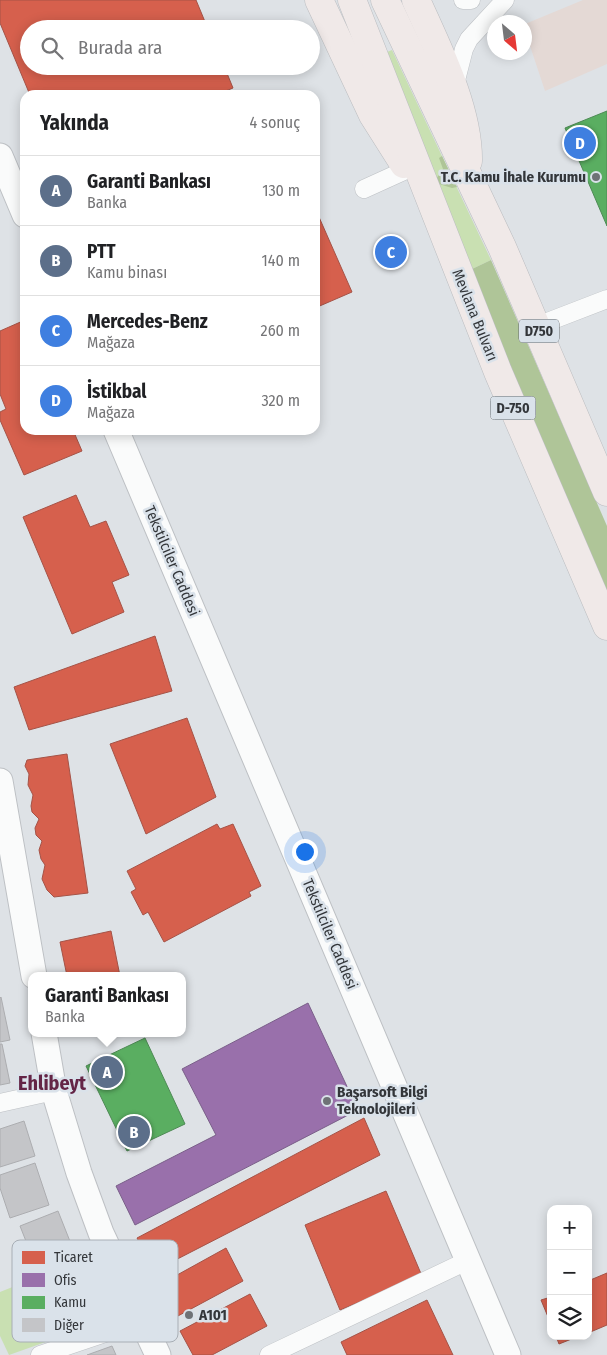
<!DOCTYPE html>
<html lang="tr">
<meta charset="utf-8">
<style>
body{margin:0;font-family:"Fira Sans Condensed",sans-serif;background:#f6f6f6;color:#202124}
.controls{position:absolute;right:15px;bottom:15px;display:grid;overflow:hidden;border-radius:10px;box-shadow:0 2px 12px #0003}
.controls button{width:45px;height:45px;display:grid;place-items:center;padding:0;border:0;border-bottom:1px solid #e0e0e0;background:#fff;color:#202124;font:25px sans-serif}
.compass{position:absolute;left:487px;top:15px;width:45px;height:45px;border-radius:50%;background:#fff;box-shadow:0 2px 12px #0003;rotate:152deg}
.you{position:absolute;left:304px;top:851px;width:18px;height:18px;margin:-12px;border:4px solid #fff;border-radius:50%;background:#1a73e8;box-shadow:0 0 0 8px #1a73e833}
.badge{display:grid;place-items:center;width:32px;height:32px;border-radius:50%;background:#6f7276;color:#fff;font-size:16px;font-weight:700}
.pin{position:absolute;translate:-50% -50%;border:2px solid #fff;box-shadow:0 1px 5px #0006}
.popup{position:absolute;left:28px;top:972px;width:158px;height:65px;box-sizing:border-box;display:grid;place-content:center;border-radius:10px;background:#fff;filter:drop-shadow(0 1px 4px #0005);font-size:16px;white-space:nowrap;color:#757577}
.popup b{font-size:19px;color:#202124}
.popup::after{content:'';position:absolute;left:50%;top:100%;margin-left:-10px;border:10px solid transparent;border-top-color:#fff}
.list{margin:0;padding:0;list-style:none}
h2{display:flex;justify-content:space-between;align-items:center;height:65px;margin:0;padding:0 20px;font-size:21px}
h2 small{font-size:16px;font-weight:400;color:#757577}
.list li{display:grid;grid-template-columns:32px 1fr auto;gap:15px;align-items:center;box-sizing:border-box;height:70px;padding:0 20px;border-top:1px solid #e0e0e0}
.list b{display:block;font-size:19px;white-space:nowrap}
.list p{margin:0;font-size:16px;white-space:nowrap;color:#757577}
.list em{font-size:16px;font-style:normal;color:#757577}
.icon{flex:none;width:28px;height:28px;fill:none;stroke:currentColor;stroke-width:2;stroke-linecap:round;stroke-linejoin:round}
.map{position:relative;flex:none;width:607px;height:1355px;overflow:hidden}
.search{position:absolute;background:#fff;box-shadow:0 2px 12px #0003;left:20px;top:20px;width:300px;height:55px;display:flex;align-items:center;gap:12px;box-sizing:border-box;padding:0 18px;border-radius:28px;color:#757577;font-size:19px}
.panel{position:absolute;background:#fff;box-shadow:0 2px 12px #0003;left:20px;top:90px;width:300px;height:345px;border-radius:15px}
.map>svg:first-child{display:block}
.education{fill:#e4d9d5}
.green{fill:#c9e0b2}
.forest{fill:#afc598}
.shops{fill:#d6604d;stroke:#a55347}
.offices{fill:#9970ab;stroke:#7a5f89}
.public{fill:#5aae61;stroke:#4e8a55}
.building{fill:#c4c5c8;stroke:#acadb0}
.lines{fill:none;stroke-linecap:round;stroke-linejoin:round}
.street-casing{stroke:#bdc0c4;stroke-width:19}
.secondary-casing{stroke:#bdc0c4;stroke-width:27}
.highway-casing{stroke:#bbbdc0;stroke-width:29}
.street{stroke:#fafbfb;stroke-width:18}
.secondary{stroke:#fafbfb;stroke-width:25}
.highway{stroke:#f0e9e8;stroke-width:28}
.poi-dot{fill:#6f7276;stroke:#dae2ea;stroke-width:2}
.labels{text-anchor:middle;dominant-baseline:central;stroke-width:5;stroke-linejoin:round;paint-order:stroke}
.shield{fill:#dae2ea;stroke:#656a6f;stroke-width:1}
.shield-label{font-size:14px;font-weight:bold;fill:#33363a}
.poi-label{font-size:15px;font-weight:bold;fill:#33363a;stroke:#dae2ea;text-anchor:start}
.street-label{font-size:15px;fill:#33363a;stroke:#dae2ea}
.district-label{font-size:20px;font-weight:bold;fill:#642546;stroke:#dae2ea}
.key{fill:#dae2ea;stroke:#a8aeb5;stroke-width:1}
.key-label{font-size:14px;fill:#33363a}
</style>
<div class="map">
<svg width="607" height="1355" viewBox="0 0 607 1355">
<rect width="100%" height="100%" fill="#dee2e6"/>
<polygon class="education" points="583,0 607,0 607,64 545,91 525,31 525,24"/>
<g class="green">
<polygon points="392,50 491,260 472,269 387,52"/>
<polygon points="90,1256 119,1316 9,1355 0,1336 0,1292"/>
</g>
<g class="forest">
<polygon points="442,156 457,187 452,188 439,184 436,179 443,169 439,158"/>
<polygon points="491,260 607,526 607,593 503,350 472,269"/>
</g>
<g class="shops">
<polygon points="0,0 196,0 208,29 29,29 29,66 224,66 233,88 216,95 30,95 0,23"/>
<polygon points="315,208 352,292 315,308"/>
<polygon points="25,320 25,430 73,430 82,451 24,475 0,420 0,412 6,409 0,394 0,331"/>
<polygon points="76,495 90,527 106,521 129,575 112,582 124,612 72,634 23,517"/>
<polygon points="155,636 172,691 29,730 14,687"/>
<polygon points="187,718 216,797 146,834 110,744"/>
<polygon points="67,754 88,893 54,897 47,890 42,879 45,865 41,859 39,850 42,841 36,835 35,828 39,819 32,812 31,806 33,795 28,785 29,774 25,766 27,760"/>
<polygon points="217,824 220,829 233,824 261,886 249,892 251,896 164,942 148,912 143,915 131,892 136,889 127,871"/>
<polygon points="111,931 120,976 67,976 60,942"/>
<polygon points="364,1118 380,1155 154,1271 137,1238"/>
<polygon points="386,1191 422,1276 340,1310 305,1225"/>
<polygon points="226,1248 243,1281 176,1317 159,1285"/>
<polygon points="607,1273 607,1325 588,1333 588,1281"/>
<polygon points="250,1294 267,1326 212,1355 193,1355 180,1331"/>
<polygon points="551,1297 551,1324 541,1300"/>
<polygon points="427,1300 453,1355 347,1355 341,1342"/>
<polygon points="556,1336 579,1336 559,1344"/>
</g>
<polygon class="offices" points="308,1003 358,1110 135,1225 116,1186 216,1135 182,1069"/>
<g class="public">
<polygon points="607,111 607,226 565,128"/>
<polygon points="145,1038 185,1124 127,1151 86,1066"/>
</g>
<g class="building">
<polygon points="1,997 10,1040 0,1042 0,998"/>
<polygon points="0,1044 2,1044 10,1083 0,1085"/>
<polygon points="24,1121 35,1156 0,1167 0,1129"/>
<polygon points="35,1163 49,1205 10,1218 0,1188 0,1175"/>
<polygon points="58,1211 75,1254 37,1269 20,1226"/>
<polygon points="112,1346 116,1355 87,1355"/>
</g>
<g class="lines">
<defs>
<g id="street">
<polyline points="463,0 471,0"/>
<polyline points="454,88 464,49 469,39 505,0"/>
<polyline points="364,189 408,169"/>
<polyline points="537,326 607,299"/>
<polyline points="0,1103 54,1091"/>
<polyline points="40,1355 141,1321"/>
<polyline points="269,1355 469,1260"/>
</g>
<g id="secondary">
<polyline points="0,156 25,215"/>
<polyline points="116,430 508,1355"/>
<polyline points="0,781 34,976"/>
<polyline points="44,1033 54,1091 79,1173 101,1233 158,1355"/>
</g>
<g id="highway">
<polyline points="319,0 373,115 404,164"/>
<polyline points="352,0 498,372 607,626"/>
<polyline points="385,0 502,247 607,492"/>
<path d="M 416,0 C 437,47 469,109 468,161"/>
</g>
</defs>
<use href="#street" class="street-casing"/>
<use href="#secondary" class="secondary-casing"/>
<use href="#highway" class="highway-casing"/>
<use href="#street" class="street"/>
<use href="#secondary" class="secondary"/>
<use href="#highway" class="highway"/>
</g>
<g class="poi-dot">
<circle cx="596" cy="177" r="5"/>
<circle cx="327" cy="1101" r="5"/>
<circle cx="189" cy="1315" r="5"/>
</g>
<g class="labels">
<g class="shield">
<rect x="519" y="319.5" width="40" height="23" rx="4"/>
<rect x="490.5" y="396.5" width="45" height="23" rx="4"/>
</g>
<g class="shield-label">
<text x="539" y="331">D750</text>
<text x="513" y="408">D-750</text>
</g>
<g class="poi-label">
<text x="586" y="177" text-anchor="end">T.C. Kamu İhale Kurumu</text>
<text x="337" y="1092">Başarsoft Bilgi<tspan x="337" dy="17">Teknolojileri</tspan></text>
<text x="199" y="1315">A101</text>
</g>
<g class="street-label">
<text transform="translate(475 315) rotate(68)">Mevlana Bulvarı</text>
<text transform="translate(172 561) rotate(67)">Tekstilciler Caddesi</text>
<text transform="translate(330 934) rotate(67)">Tekstilciler Caddesi</text>
</g>
<g class="district-label">
<text x="52" y="1083">Ehlibeyt</text>
</g>
</g>
<rect x="12" y="1240" width="166" height="102" rx="8" class="key"/>
<rect x="22" y="1251" width="23" height="13" fill="#d6604d"/>
<rect x="22" y="1273" width="23" height="14" fill="#9970ab"/>
<rect x="22" y="1296" width="23" height="13" fill="#5aae61"/>
<rect x="22" y="1318" width="23" height="14" fill="#c4c5c8"/>
<g class="key-label">
<text x="54" y="1262">Ticaret</text>
<text x="54" y="1285">Ofis</text>
<text x="54" y="1307">Kamu</text>
<text x="54" y="1330">Diğer</text>
</g>
</svg>
<div class="controls">
<button>+</button>
<button>−</button>
<button><svg class="icon" aria-label="layers" viewBox="0 0 24 24"><path d="M12 4l9 5-9 5-9-5zM3 14l9 5 9-5"/></svg></button>
</div>
<svg class="compass" viewBox="-18 -18 36 36"><path d="M0-13l5 13h-10z" fill="#e53935"/><path d="M0 13l5-13h-10z" fill="#757577"/></svg>
<div class="you"></div>
<div class="pin badge" style="left:107px;top:1072px;background:#5c6f8a">A</div>
<div class="popup"><b>Garanti Bankası</b>Banka</div>
<div class="pin badge" style="left:134px;top:1132px;background:#5c6f8a">B</div>
<div class="pin badge" style="left:391px;top:252px;background:#3f7fe0">C</div>
<div class="pin badge" style="left:580px;top:143px;background:#3f7fe0">D</div>
<div class="search"><svg class="icon" aria-label="search" viewBox="0 0 24 24"><circle cx="10" cy="10" r="6"/><path d="M15 15l6 6"/></svg>Burada ara</div>
<section class="panel">
<h2>Yakında<small>4 sonuç</small></h2>
<ul class="list">
<li><span class="badge" style="background:#5c6f8a">A</span><div><b>Garanti Bankası</b><p>Banka</p></div><em>130 m</em></li>
<li><span class="badge" style="background:#5c6f8a">B</span><div><b>PTT</b><p>Kamu binası</p></div><em>140 m</em></li>
<li><span class="badge" style="background:#3f7fe0">C</span><div><b>Mercedes-Benz</b><p>Mağaza</p></div><em>260 m</em></li>
<li><span class="badge" style="background:#3f7fe0">D</span><div><b>İstikbal</b><p>Mağaza</p></div><em>320 m</em></li>
</ul>
</section>
</div>
